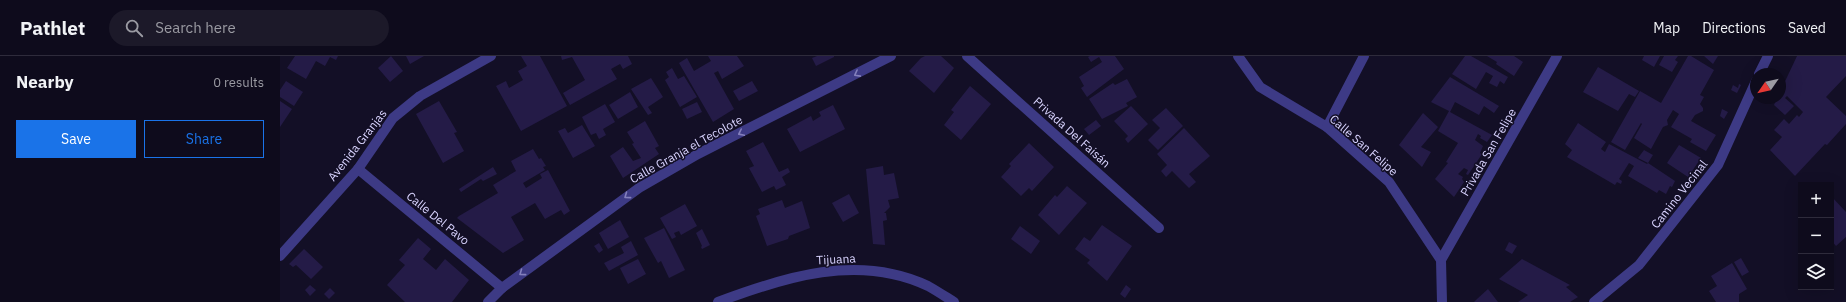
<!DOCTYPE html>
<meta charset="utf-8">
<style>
body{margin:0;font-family:"IBM Plex Sans",sans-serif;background:#1c1929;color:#f1f3f6}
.controls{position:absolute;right:12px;bottom:12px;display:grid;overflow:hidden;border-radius:0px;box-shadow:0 4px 16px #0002}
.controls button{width:36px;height:36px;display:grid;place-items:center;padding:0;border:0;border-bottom:1px solid #2e2b3b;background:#0e0b1c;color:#f1f3f6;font:20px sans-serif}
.compass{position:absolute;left:1470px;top:12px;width:36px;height:36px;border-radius:50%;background:#0e0b1c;box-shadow:0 4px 16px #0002;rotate:236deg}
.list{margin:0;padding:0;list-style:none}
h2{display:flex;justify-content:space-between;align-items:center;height:52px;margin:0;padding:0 16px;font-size:17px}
h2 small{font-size:13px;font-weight:400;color:#9b9ba3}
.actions{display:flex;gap:8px;padding:12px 16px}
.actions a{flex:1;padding:9px 0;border:1px solid #1a73e8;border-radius:0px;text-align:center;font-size:14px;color:#1a73e8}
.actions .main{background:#1a73e8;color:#fff}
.icon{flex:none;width:22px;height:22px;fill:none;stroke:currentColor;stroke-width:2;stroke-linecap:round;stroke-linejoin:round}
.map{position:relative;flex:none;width:1566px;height:246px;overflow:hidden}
header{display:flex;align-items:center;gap:24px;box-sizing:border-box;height:56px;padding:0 20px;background:#0e0b1c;border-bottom:1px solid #2e2b3b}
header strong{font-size:19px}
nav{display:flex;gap:22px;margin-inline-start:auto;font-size:14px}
.search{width:280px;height:36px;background:#1c1929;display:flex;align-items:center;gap:10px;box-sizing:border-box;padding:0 14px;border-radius:22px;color:#9b9ba3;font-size:15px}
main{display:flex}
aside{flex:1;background:#0e0b1c}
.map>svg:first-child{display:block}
.building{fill:#241b47}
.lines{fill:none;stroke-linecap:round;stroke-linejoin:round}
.minor{stroke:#3d3a85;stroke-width:10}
.tertiary{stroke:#3d3a85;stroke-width:10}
.oneway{stroke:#837fbc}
.labels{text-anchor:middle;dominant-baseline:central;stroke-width:3;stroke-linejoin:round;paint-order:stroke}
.street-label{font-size:12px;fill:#d9d4ff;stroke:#130f26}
</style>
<header>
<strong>Pathlet</strong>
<div class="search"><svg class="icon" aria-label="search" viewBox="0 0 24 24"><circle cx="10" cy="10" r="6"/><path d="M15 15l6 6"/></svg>Search here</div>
<nav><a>Map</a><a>Directions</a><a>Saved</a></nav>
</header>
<main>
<aside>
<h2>Nearby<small>0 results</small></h2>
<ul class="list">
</ul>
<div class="actions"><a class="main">Save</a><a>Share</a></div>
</aside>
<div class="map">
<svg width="1566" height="246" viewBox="0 0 1566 246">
<rect width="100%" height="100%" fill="#130f26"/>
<g class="building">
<polygon points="15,0 58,0 56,4 50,1 45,10 36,5 26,23 7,12"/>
<polygon points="111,0 123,15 110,26 98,12"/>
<polygon points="126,0 144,0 130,8"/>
<polygon points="241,0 260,0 287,50 241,75 216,30 226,25 229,32 243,24 238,15 247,10"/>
<polygon points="281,0 348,0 352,8 343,13 340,8 331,13 337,23 290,49 283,37 305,24 292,1 282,4"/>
<polygon points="428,0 457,0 464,10 442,23 438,15 434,17 454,53 433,66 399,7 407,2 414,15 431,5"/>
<polygon points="537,0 554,0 554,1 536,10 532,2"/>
<polygon points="645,0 661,0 674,12 654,37 629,15 641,2"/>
<polygon points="810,0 835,0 844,13 807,41 801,32 804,30 799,21 822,6 819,1 811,6 808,1"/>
<polygon points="1185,0 1191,0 1228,21 1224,28 1220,25 1217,31 1209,27 1213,20 1206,16 1196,33 1172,18"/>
<polygon points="1207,0 1234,0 1243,6 1234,20 1216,8 1217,6"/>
<polygon points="1364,0 1380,0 1374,11 1362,4"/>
<polygon points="1384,0 1398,0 1395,4 1398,6 1392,16 1379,9"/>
<polygon points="1408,0 1411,0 1434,14 1420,39 1424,41 1420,48 1423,52 1423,55 1415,59 1411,65 1436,79 1426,95 1410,86 1412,83 1391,71 1399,58 1393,54 1387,64 1388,69 1383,71 1371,93 1354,82 1362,68 1361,67 1345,94 1331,86 1360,35 1381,47"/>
<polygon points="1424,0 1438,0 1433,8"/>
<polygon points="1517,0 1566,0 1566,20 1546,41 1566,60 1566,68 1547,89 1545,88 1515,120 1490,94 1502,81 1494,74 1504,63 1509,68 1517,59 1519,61 1523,56 1507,40 1505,42 1514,50 1505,59 1494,49 1497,42 1500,42 1500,36"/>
<polygon points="1318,11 1359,35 1355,41 1349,38 1338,55 1303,36"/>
<polygon points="392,12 398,23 404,20 417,41 400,51 385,24 389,21 386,16"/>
<polygon points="1170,21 1219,50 1214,57 1204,50 1199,59 1175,46 1170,56 1212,79 1207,86 1200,82 1201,80 1198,78 1195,84 1203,90 1200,97 1202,98 1188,119 1186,118 1188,114 1184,112 1178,118 1183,121 1182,123 1184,126 1174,141 1155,123 1168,107 1166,106 1178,87 1158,75 1169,55 1151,46"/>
<polygon points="371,22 383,41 368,51 372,57 368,59 351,33"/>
<polygon points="847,23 857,41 846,47 848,50 822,63 809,43 833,27 835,29"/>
<polygon points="6,25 23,36 14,50 0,41 0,34"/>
<polygon points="472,25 478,35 459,45 453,35"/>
<polygon points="1459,28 1461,29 1457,37 1451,34 1453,29 1458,32"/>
<polygon points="690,30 711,48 681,84 664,69 674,56 671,54"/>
<polygon points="350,36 358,51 338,63 329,49"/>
<polygon points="0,45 12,53 0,71"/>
<polygon points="159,45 177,76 174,77 184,95 163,107 136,58"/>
<polygon points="417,46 422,56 407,63 402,53"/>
<polygon points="325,48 335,66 323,73 326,79 319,83 316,77 311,79 302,61"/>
<polygon points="553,49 565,73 520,96 507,73 531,60 533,65 541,60 539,56"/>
<polygon points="851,50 868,68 848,87 845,83 848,80 834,65"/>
<polygon points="886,52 903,70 878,94 868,84 880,72 872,64"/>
<polygon points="1442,53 1448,56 1444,63 1440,60"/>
<polygon points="1143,57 1158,71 1141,91 1151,96 1142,111 1119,89"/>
<polygon points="816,64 821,70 809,79 804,73"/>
<polygon points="365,65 379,90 375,92 379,98 343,122 330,100 343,91 353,105 361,102 352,88 354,87 347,76"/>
<polygon points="1298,67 1326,86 1321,93 1325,96 1329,88 1367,108 1368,107 1395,125 1392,131 1390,130 1386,138 1379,134 1377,137 1348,120 1354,110 1349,107 1339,123 1342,125 1341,128 1337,126 1335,129 1287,101 1292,94 1285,88"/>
<polygon points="302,69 315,90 293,102 278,75 285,72 288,77"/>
<polygon points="904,72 930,100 909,118 916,126 909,132 892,115 886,121 881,115 887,109 877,98"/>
<polygon points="483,86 499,116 508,112 510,116 502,121 506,129 496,134 494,130 482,136 469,112 474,110 466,95"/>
<polygon points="749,87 774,111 752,135 749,132 741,140 721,121 731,110 729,108"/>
<polygon points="1399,89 1421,102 1408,121 1387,107"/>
<polygon points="253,93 259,103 261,102 266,110 263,111 265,114 243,127 246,132 262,122 260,118 268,114 290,155 284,159 281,154 265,163 255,147 231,161 244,184 223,197 177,162 179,160 218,137 213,129 236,115 231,105"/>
<polygon points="1364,94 1373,99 1368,107 1358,102"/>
<polygon points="603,110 604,119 614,117 619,142 608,144 610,151 604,157 606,157 607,164 603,165 605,189 593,188 586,113"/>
<polygon points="213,111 217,118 203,125 201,123 181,136 179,133"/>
<polygon points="787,130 807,147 779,179 758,159 775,139 777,141"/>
<polygon points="569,138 579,157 563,166 552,147"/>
<polygon points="1551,140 1566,156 1566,181 1556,190 1551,184"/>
<polygon points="502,144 505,152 522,145 530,172 509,180 508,183 487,190 476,160 480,158 478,153"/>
<polygon points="405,148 417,170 401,179 399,175 394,177 396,181 392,183 380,162"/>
<polygon points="340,164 349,181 328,193 319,177"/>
<polygon points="822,169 852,190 827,225 807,207 810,204 795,193 804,181 810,185"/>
<polygon points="740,170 760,185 751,198 731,183"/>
<polygon points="384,172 405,214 389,222 382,207 381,205 378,207 364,182"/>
<polygon points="422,173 430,189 422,193 421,191 422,190 416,177"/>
<polygon points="138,182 151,193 143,203 156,214 165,203 189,224 172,246 125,246 107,229 125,209 119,204"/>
<polygon points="351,185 358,199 329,215 324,207 344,197 341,191"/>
<polygon points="1229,186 1237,190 1232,198 1225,194"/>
<polygon points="319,187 323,194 319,197 314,190"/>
<polygon points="24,193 43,211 31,223 16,209 13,211 9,208"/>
<polygon points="1461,202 1469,216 1462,220 1454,206"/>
<polygon points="358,203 366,218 348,228 340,212"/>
<polygon points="1242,203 1290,229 1286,231 1298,241 1290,246 1238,246 1248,239 1219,223"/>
<polygon points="1452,207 1467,233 1459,238 1459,246 1436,246 1429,235 1437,230 1431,220"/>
<polygon points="30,229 36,234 30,240 25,234"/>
<polygon points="846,229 851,233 845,242 840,238"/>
<polygon points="50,232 55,237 49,243 44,238"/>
<polygon points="1208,233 1218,246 1194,246 1197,243"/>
</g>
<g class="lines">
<g class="minor">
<polyline points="687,0 879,172"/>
<polyline points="958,0 980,31 1047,71 1109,126 1161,204 1162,246"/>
<polyline points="1047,71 1084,0"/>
<polyline points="78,113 222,232"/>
<polyline points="0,200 78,113 113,62 140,40 211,0"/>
<polyline points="1161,204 1277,0"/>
<polyline points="208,246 222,232 359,132 418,98 611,0"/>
</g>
<g class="tertiary">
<polyline points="1479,18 1488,0"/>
<path d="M 438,246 C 504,221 579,197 648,230 C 657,235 666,241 674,246"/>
<polyline points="1314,246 1359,209 1438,109 1476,25"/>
</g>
</g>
<defs><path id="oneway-chevron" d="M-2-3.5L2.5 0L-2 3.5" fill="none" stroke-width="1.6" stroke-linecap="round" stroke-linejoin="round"/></defs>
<g class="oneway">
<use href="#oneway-chevron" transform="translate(577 18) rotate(152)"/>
<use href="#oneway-chevron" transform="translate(461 77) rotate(154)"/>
<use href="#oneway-chevron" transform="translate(347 140) rotate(144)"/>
<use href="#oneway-chevron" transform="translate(242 217) rotate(144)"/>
</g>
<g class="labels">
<g class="street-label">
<text transform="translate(792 76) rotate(42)">Privada Del Faisán</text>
<text transform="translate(77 89) rotate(-52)">Avenida Granjas</text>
<text transform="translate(1084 89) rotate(41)">Calle San Felipe</text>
<text transform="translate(406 93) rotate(-29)">Calle Granja el Tecolote</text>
<text transform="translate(1208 96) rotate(-60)">Privada San Felipe</text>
<text transform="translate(1399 138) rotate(-52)">Camino Vecinal</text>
<text transform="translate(158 162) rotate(39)">Calle Del Pavo</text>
<text transform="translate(556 203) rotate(-3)">Tijuana</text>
</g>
</g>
</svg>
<div class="controls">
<button>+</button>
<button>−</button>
<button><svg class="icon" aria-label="layers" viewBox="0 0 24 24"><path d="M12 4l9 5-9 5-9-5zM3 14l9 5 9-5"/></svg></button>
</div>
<svg class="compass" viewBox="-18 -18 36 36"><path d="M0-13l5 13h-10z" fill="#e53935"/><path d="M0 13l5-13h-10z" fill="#9b9ba3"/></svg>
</div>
</main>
